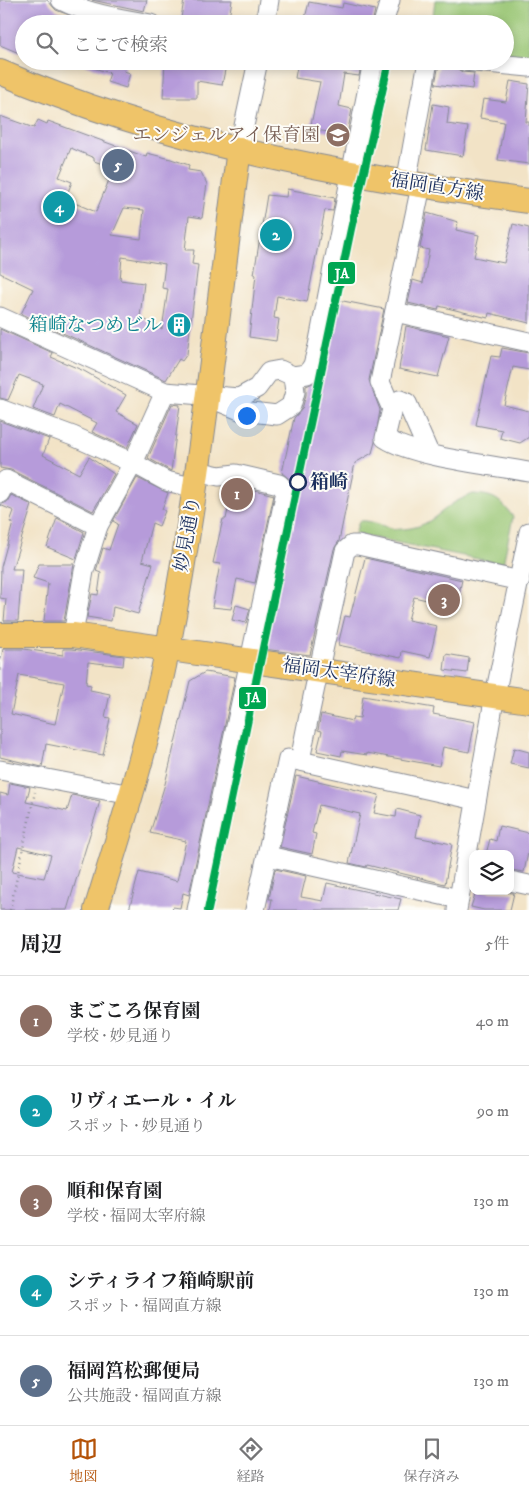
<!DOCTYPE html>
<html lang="ja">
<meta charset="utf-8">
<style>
body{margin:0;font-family:"IM FELL DW Pica","Noto Serif JP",serif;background:#f2f2f2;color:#202124}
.controls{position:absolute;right:15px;bottom:15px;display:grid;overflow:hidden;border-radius:10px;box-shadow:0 2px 8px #0003}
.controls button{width:45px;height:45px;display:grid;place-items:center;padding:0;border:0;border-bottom:1px solid #e0e0e0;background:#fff;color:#202124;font:25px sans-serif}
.you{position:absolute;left:246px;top:415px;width:18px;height:18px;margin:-12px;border:4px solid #fff;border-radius:50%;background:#1a73e8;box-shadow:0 0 0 8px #1a73e833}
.badge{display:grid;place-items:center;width:32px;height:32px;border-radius:50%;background:#b45309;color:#fff;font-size:16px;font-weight:700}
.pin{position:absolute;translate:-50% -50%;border:2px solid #fff;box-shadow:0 1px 5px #0006}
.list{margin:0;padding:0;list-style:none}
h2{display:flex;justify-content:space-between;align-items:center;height:65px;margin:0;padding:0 20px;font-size:21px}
h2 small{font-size:16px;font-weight:400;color:#757577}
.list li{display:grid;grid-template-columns:32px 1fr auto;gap:15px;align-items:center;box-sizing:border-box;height:90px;padding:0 20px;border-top:1px solid #e0e0e0}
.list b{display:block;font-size:19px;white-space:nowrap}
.list p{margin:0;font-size:16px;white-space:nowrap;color:#757577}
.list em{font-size:16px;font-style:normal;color:#757577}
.icon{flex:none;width:28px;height:28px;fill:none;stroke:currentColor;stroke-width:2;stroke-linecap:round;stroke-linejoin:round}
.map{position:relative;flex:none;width:529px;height:910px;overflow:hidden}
.search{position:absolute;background:#fff;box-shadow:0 2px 8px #0003;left:15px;right:15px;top:15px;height:55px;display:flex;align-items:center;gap:12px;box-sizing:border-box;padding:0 18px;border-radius:28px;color:#757577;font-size:19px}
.sheet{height:515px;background:#fff}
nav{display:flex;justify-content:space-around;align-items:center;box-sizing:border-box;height:70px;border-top:1px solid #e0e0e0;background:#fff;font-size:14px;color:#757577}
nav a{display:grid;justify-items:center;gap:2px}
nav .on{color:#b45309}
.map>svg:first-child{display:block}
.green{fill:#9ac674;stroke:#5a7a69}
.building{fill:#b69bda;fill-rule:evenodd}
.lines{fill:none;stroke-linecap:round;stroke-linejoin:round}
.minor-casing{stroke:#868992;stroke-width:21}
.major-casing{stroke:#868992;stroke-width:26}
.path{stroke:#868992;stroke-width:2.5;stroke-dasharray:1 4;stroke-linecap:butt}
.minor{stroke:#fff;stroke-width:19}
.major{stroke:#efc469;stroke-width:24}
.rail-1-casing{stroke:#fdfcf7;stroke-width:11}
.rail-1{stroke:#00a651;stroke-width:8}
.stop-dot{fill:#fdfcf7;stroke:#1b2f5e;stroke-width:2.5}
.labels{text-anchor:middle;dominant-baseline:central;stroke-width:4;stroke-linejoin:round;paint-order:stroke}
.education-label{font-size:19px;fill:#785e54;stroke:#fdfcf7;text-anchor:end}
.street-label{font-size:19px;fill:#1b2f5e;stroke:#fdfcf7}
.culture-label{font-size:19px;fill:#0d838f;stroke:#fdfcf7;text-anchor:end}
.stop-label{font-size:19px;font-weight:bold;fill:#1b2f5e;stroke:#fdfcf7;text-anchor:start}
.line-badge{stroke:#fdfcf7;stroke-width:2}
.badge-label{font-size:14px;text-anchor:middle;font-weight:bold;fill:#fff}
</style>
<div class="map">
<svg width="529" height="910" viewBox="0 0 529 910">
<rect width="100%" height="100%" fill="#fdfcf7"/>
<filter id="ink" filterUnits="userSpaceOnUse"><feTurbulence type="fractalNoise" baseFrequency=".02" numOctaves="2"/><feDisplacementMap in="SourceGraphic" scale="10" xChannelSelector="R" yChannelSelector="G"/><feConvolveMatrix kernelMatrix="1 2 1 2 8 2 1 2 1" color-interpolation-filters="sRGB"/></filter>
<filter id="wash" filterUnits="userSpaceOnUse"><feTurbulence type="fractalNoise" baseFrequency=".0096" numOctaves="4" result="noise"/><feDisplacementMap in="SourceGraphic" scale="20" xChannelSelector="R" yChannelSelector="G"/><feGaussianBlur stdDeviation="1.12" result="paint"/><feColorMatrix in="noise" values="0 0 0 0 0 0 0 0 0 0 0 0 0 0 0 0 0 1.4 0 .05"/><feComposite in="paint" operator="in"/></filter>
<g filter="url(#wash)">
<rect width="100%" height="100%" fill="#f2e3c6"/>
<g class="green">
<polygon points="435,0 529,0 529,60 505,58 505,24 432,24"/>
<path d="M 473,494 C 494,495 500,499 513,517 L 503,564 L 355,534 L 359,521 C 375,519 387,531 404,529 C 427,527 434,517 452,504 C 458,500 466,497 473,494 Z"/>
</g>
<g id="blocks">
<g class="building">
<polygon points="0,0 47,0 56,10 93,24 24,24 24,40 19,53 0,45"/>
<polygon points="92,0 147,0 144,11"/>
<polygon points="184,0 232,0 228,24 214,24 181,18"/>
<polygon points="309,2 342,8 343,3 375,10 372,24 334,24 305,18"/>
<polygon points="82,61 127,61 124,71 130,73 126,88 107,82 110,73 81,64"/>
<polygon points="165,61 204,61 226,65 222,85 197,81 197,98 163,98"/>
<polygon points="298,61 362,61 359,76 344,74 339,106 352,109 346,140 333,138 334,133 310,129 320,82 295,78"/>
<polygon points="439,64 454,66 462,72 474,73 472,89 435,84"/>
<polygon points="510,81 529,84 526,122 529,122 529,164 498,160 504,122 480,118 483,99 506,102"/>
<polygon points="433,104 449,107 447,124 468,127 463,156 426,150"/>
<path d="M 0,116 L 34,128 L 38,120 L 47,124 L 48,121 L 146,157 L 147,153 L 171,159 L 189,165 L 188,170 L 201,172 L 207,184 L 202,218 L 189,216 L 185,250 L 194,250 L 192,264 L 198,265 L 187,354 L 182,361 L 179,359 L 166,380 L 21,314 L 33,289 L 0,273 ZM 71,148 L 94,158 L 94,161 L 111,167 L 106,179 L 109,180 L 96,212 L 65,199 L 72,182 L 59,177 ZM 124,208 L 144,210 L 141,239 L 112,235 ZM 122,257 L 165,264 L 162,288 L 168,289 L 162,329 L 140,317 L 144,283 L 120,280 Z"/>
<polygon points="287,189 335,198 333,211 325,210 307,302 277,296 274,318 279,319 276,341 249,337 256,274 254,274 267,195 286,197"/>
<polygon points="427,213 458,222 456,230 479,235 474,257 504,263 513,224 529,228 529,323 489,313 488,318 439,306 438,310 408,303 413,280 423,283 429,250 420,248"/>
<polygon points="338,300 384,309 369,380 380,410 375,442 372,453 355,463 339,541 334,549 310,655 264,649 297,493 294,483 282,473 294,418 302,409 306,395 306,386 313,383 324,368"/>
<polygon points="406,326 449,336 438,377 399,369"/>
<polygon points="0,329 53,353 51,357 84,371 126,395 116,412 138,424 127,448 92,432 97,423 60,404 55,417 33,409 43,384 19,375 8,400 0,398"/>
<polygon points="502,348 529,353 529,370 513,367 504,405 529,411 529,437 520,443 500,438 502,430 476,425 491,356 500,357"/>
<polygon points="172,404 180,405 171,471 148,458"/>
<polygon points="0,421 49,439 43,455 79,474 89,457 114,474 93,511 11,470 0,468"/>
<polygon points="137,478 168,493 162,509 165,511 159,526 152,523 142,561 153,564 138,614 113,607 111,621 87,617 92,594 98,595 101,573 96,571 103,548 109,550 118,524 113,521"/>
<polygon points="235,485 274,495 255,583 237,579 231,609 212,607 220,564 213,563 223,519 226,519 233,486"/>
<polygon points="11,495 32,505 12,569 22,569 18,621 4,621 6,599 0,598 1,567 13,523 10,522 14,511 0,505 7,502"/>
<polygon points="57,518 84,532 76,559 47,547"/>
<polygon points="365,558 462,580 456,607 414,597 408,620 437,626 430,657 402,651 401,658 338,645 345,616 350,617"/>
<polygon points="39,564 74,564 64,621 44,621 48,583 33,578"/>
<polygon points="236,605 250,609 246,623 232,620"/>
<path d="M 3,649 L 24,649 L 63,655 L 63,649 L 72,649 L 124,656 L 123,666 L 88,662 L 86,684 L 91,685 L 90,690 L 110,694 L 105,717 L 110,718 L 103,755 L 46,744 L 42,767 L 0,757 L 0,664 ZM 19,675 L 64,683 L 55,724 L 11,714 Z"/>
<polygon points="446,654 469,658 467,673 444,670"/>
<polygon points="205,672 235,677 189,895 183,893 180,908 173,907 172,910 129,910 139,872 177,881 186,841 150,833 165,784 190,681"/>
<polygon points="363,696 434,708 433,714 475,722 469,752 443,747 439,766 367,753 367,755 342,751 341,756 317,751 322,731 318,730 321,714 352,721 353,717 360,718"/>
<polygon points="514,748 529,752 529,768 510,764"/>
<polygon points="296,776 379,795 374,813 396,817 397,809 420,815 416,837 452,844 445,884 367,865 366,867 349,863 360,814 319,805 312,833 316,834 312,854 280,847"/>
<path d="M 10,783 L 30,787 L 26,802 L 67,811 L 72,795 L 100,801 L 67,910 L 0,910 L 0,793 L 8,795 ZM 18,847 L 51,855 L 44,878 L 12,872 Z"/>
<polygon points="499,826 529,833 529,848 524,872 510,870 510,854 486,854 490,839 496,841"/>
<polygon points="275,869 306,876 301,897 323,901 327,883 401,899 398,910 270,910 272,899 269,899"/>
<polygon points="476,891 514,893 510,910 484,910 471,907"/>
</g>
</g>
</g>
<g filter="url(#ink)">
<use href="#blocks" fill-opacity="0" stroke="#868992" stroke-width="1"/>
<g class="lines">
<defs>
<g id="minor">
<path d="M 61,0 C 88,14 122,19 151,24"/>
<polyline points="265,24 269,0"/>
<polyline points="383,24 390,0"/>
<polyline points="464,61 529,67"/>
<polyline points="239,149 258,61"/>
<polyline points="406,183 428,61"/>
<polyline points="395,312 529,342"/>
<polyline points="0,317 165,392 239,398 257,388 269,372 280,370 293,376 295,392 291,406 277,415 242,411 206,396"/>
<polyline points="293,376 307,374 313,365 318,346 373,61"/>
<polyline points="0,409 73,436 133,463 166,481 196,488"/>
<polyline points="392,409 380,382 421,186"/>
<path d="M 429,453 L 407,403 L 400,400 L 392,409 L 385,438 C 414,457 492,465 529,472"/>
<polyline points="0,493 6,480 98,526"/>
<polyline points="73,635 84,571 98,526 133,463 165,392"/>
<polyline points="300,761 476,800"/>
<polyline points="0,770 131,795"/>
<polyline points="268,856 459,899"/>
<polyline points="510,881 529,885"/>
<polyline points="197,910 286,491 279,484 236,474 219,476 198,471"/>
<path d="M 255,910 L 288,759 L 300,761 C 313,691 330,621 345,551 L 352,545 L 358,545 L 520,581"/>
<polyline points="457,910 495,695 529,532"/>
</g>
<g id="major">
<path d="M 0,72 C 167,144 350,177 529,201"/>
<polyline points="0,635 73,635 529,701"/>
<path d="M 96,910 C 123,823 150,736 168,647 C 200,482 217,315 239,149"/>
</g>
</defs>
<use href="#minor" class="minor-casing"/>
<use href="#major" class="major-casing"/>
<polyline class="path" points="10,910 35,792"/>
<use href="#minor" class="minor"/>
<use href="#major" class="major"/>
<defs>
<polyline id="rail-1" points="208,910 351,229 389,61"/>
</defs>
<use href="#rail-1" class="rail-1-casing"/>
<use href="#rail-1" class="rail-1"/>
</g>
</g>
<defs>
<symbol id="school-disc" viewBox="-11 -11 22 22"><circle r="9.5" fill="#8d6e63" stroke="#fdfcf7"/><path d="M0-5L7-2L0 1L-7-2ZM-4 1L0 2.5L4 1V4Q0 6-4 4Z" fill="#fff"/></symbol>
<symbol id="building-disc" viewBox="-11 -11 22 22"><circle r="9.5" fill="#0f9aa8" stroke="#fdfcf7"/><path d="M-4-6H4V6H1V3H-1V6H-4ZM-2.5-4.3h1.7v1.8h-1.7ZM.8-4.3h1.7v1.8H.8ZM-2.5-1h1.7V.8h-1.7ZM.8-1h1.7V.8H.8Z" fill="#fff"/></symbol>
</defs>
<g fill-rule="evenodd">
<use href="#school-disc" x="324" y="121" width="28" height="28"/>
<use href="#building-disc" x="165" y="311" width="28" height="28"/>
</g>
<circle class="stop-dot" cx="298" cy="482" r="8"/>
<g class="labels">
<g class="education-label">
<text x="320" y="135">エンジェルアイ保育園</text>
</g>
<g class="street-label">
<text transform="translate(437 187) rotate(9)">福岡直方線</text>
<text transform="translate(188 534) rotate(-80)">妙見通り</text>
<text transform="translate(339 673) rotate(8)">福岡太宰府線</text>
</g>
<g class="culture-label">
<text x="162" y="325">箱崎なつめビル</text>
</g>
<g class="stop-label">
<text x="310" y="482">箱崎</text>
</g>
</g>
<g class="line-badge">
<rect x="327" y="261" width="29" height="24" rx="5" fill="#00a651"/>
<rect x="238" y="686" width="29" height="24" rx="5" fill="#00a651"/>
</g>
<g class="badge-label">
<text x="342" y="278">JA</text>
<text x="253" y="702">JA</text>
</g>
</svg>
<div class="controls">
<button><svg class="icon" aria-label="layers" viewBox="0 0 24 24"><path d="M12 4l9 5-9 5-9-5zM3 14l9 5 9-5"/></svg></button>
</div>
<div class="you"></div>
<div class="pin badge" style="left:237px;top:494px;background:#8d6e63">1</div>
<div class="pin badge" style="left:276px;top:235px;background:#0f9aa8">2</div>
<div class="pin badge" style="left:444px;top:600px;background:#8d6e63">3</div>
<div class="pin badge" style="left:59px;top:207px;background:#0f9aa8">4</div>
<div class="pin badge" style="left:118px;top:165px;background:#5c6f8a">5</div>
<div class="search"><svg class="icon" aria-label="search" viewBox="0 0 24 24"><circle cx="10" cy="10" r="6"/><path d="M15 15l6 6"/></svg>ここで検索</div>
</div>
<section class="sheet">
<h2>周辺<small>5件</small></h2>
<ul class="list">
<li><span class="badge" style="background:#8d6e63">1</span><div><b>まごころ保育園</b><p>学校 · 妙見通り</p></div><em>40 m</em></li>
<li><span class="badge" style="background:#0f9aa8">2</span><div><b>リヴィエール・イル</b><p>スポット · 妙見通り</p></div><em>90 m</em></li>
<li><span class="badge" style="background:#8d6e63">3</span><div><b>順和保育園</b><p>学校 · 福岡太宰府線</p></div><em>130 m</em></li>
<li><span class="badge" style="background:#0f9aa8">4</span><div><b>シティライフ箱崎駅前</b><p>スポット · 福岡直方線</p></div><em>130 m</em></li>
<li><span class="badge" style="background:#5c6f8a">5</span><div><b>福岡筥松郵便局</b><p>公共施設 · 福岡直方線</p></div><em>130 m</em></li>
</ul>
</section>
<nav>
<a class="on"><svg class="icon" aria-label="map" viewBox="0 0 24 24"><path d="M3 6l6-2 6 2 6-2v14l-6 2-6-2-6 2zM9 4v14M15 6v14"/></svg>地図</a>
<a><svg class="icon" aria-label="directions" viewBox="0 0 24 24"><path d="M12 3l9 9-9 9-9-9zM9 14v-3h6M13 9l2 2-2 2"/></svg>経路</a>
<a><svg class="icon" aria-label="saved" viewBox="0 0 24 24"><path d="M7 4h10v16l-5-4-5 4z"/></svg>保存済み</a>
</nav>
